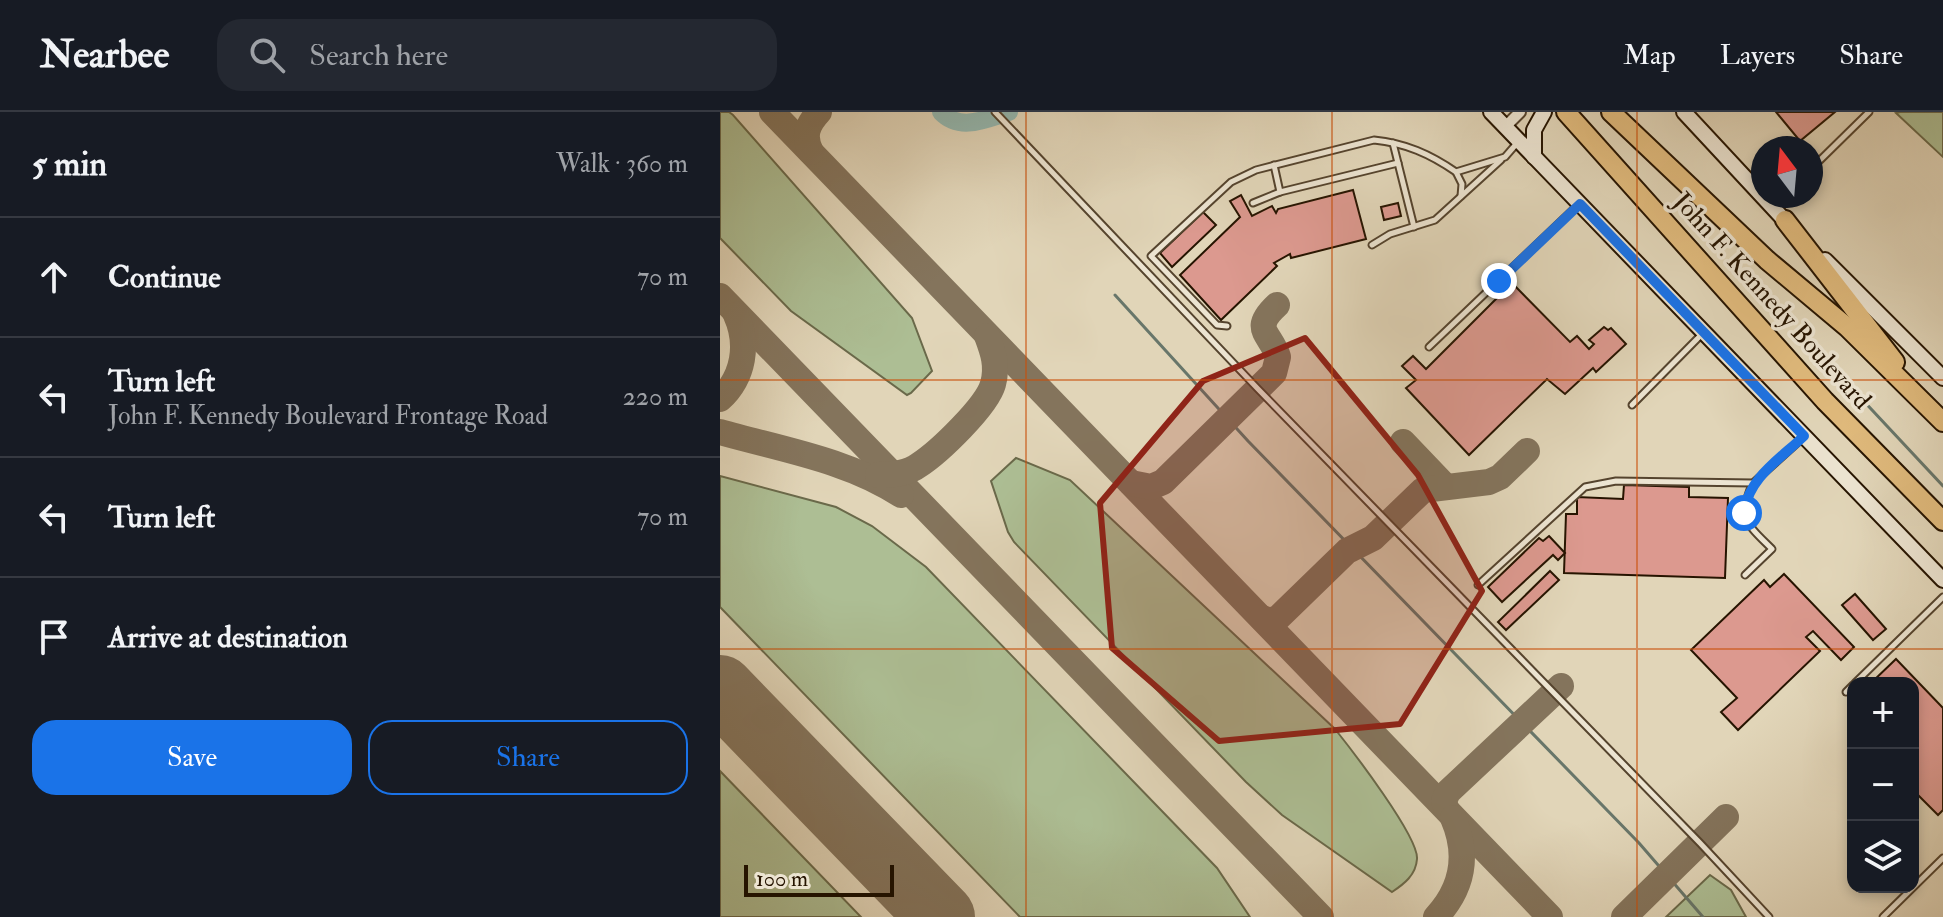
<!DOCTYPE html>
<meta charset="utf-8">
<style>
body{margin:0;font-family:"IM FELL Double Pica",serif;background:#242831;color:#f1f3f6}
.controls{position:absolute;right:24px;bottom:24px;display:grid;overflow:hidden;border-radius:16px;box-shadow:0 4px 12px #0003}
.controls button{width:72px;height:72px;display:grid;place-items:center;padding:0;border:0;border-bottom:2px solid #363941;background:#171b24;color:#f1f3f6;font:40px sans-serif}
.compass{position:absolute;left:1031px;top:24px;width:72px;height:72px;border-radius:50%;background:#171b24;box-shadow:0 4px 12px #0003;rotate:344deg}
.scale{position:absolute;left:24px;bottom:20px;width:150px;box-sizing:border-box;padding-left:8px;border:4px solid #261400;border-top:0;font-size:22px;line-height:28px;white-space:nowrap;color:#261400;-webkit-text-stroke:6px #ece4d1;paint-order:stroke}
.stop{position:absolute;width:24px;height:24px;margin:-18px;border:6px solid #1a73e8;border-radius:50%;background:#fff}
.stop.end{background:#1a73e8;border-color:#fff;box-shadow:0 2px 8px #0008}
.list{margin:0;padding:0;list-style:none}
h2{display:flex;justify-content:space-between;align-items:center;height:104px;margin:0;padding:0 32px;font-size:34px}
h2 small{font-size:26px;font-weight:400;color:#9ea1a6}
.list li{display:grid;grid-template-columns:52px 1fr auto;gap:24px;align-items:center;box-sizing:border-box;height:120px;padding:0 32px;border-top:2px solid #363941}
.list b{display:block;font-size:30px;white-space:nowrap}
.list p{margin:0;font-size:26px;white-space:nowrap;color:#9ea1a6}
.list em{font-size:26px;font-style:normal;color:#9ea1a6}
.actions{display:flex;gap:16px;padding:24px 32px}
.actions a{flex:1;padding:18px 0;border:2px solid #1a73e8;border-radius:24px;text-align:center;font-size:28px;color:#1a73e8}
.actions .main{background:#1a73e8;color:#fff}
.icon{flex:none;width:44px;height:44px;fill:none;stroke:currentColor;stroke-width:2;stroke-linecap:round;stroke-linejoin:round}
.map{position:relative;flex:none;width:1223px;height:805px;overflow:hidden}
header{display:flex;align-items:center;gap:48px;box-sizing:border-box;height:112px;padding:0 40px;background:#171b24;border-bottom:2px solid #363941}
header strong{font-size:38px}
nav{display:flex;gap:44px;margin-inline-start:auto;font-size:28px}
.search{width:560px;height:72px;background:#242831;display:flex;align-items:center;gap:20px;box-sizing:border-box;padding:0 28px;border-radius:24px;color:#9ea1a6;font-size:30px}
main{display:flex}
aside{flex:1;background:#171b24}
.map>svg:first-child{display:block}
.green{fill:#adbe94;stroke:#6a694a;stroke-width:2}
.lines{fill:none;stroke-linecap:round;stroke-linejoin:round}
.stream{stroke:#68766a;stroke-width:3}
.river{stroke:#94b8b0;stroke-width:18}
.taxiway{stroke:#84745c;stroke-width:26}
.runway{stroke:#84745c;stroke-width:68}
.building{fill:#dc998f;stroke:#261400;stroke-width:2}
.lane-casing{stroke:#55442e;stroke-width:9}
.street-casing{stroke:#55442e;stroke-width:14}
.secondary-casing{stroke:#261400;stroke-width:18}
.highway-casing{stroke:#261400;stroke-width:22}
.lane{stroke:#ece4d1;stroke-width:5}
.street{stroke:#ece4d1;stroke-width:10}
.secondary{stroke:#ece4d1;stroke-width:14}
.highway{stroke:#e0ba7c;stroke-width:18}
.route{stroke:#1a73e8;stroke-width:10}
.marked{fill:#8f2418;fill-opacity:0.2;stroke:#8f2418;stroke-width:6;stroke-linejoin:round}
.grid{fill:none;stroke:#cb4f0a;stroke-width:2;stroke-opacity:0.55}
.labels{text-anchor:middle;dominant-baseline:central;stroke-width:7;stroke-linejoin:round;paint-order:stroke}
.street-label{font-size:26px;fill:#261400;stroke:#ece4d1}
</style>
<header>
<strong>Nearbee</strong>
<div class="search"><svg class="icon" aria-label="search" viewBox="0 0 24 24"><circle cx="10" cy="10" r="6"/><path d="M15 15l6 6"/></svg>Search here</div>
<nav><a>Map</a><a>Layers</a><a>Share</a></nav>
</header>
<main>
<aside>
<h2>5 min<small>Walk · 360 m</small></h2>
<ul class="list">
<li><svg class="icon" aria-label="ahead" viewBox="0 0 24 24"><path d="M12 20V5M6 11l6-6 6 6"/></svg><div><b>Continue</b></div><em>70 m</em></li>
<li><svg class="icon" aria-label="left" viewBox="0 0 24 24"><path d="M17 20v-9H6M10 6l-5 5 5 5"/></svg><div><b>Turn left</b><p>John F. Kennedy Boulevard Frontage Road</p></div><em>220 m</em></li>
<li><svg class="icon" aria-label="left" viewBox="0 0 24 24"><path d="M17 20v-9H6M10 6l-5 5 5 5"/></svg><div><b>Turn left</b></div><em>70 m</em></li>
<li><svg class="icon" aria-label="arrive" viewBox="0 0 24 24"><path d="M6 21V4h12l-3 4 3 4H6"/></svg><div><b>Arrive at destination</b></div></li>
</ul>
<div class="actions"><a class="main">Save</a><a>Share</a></div>
</aside>
<div class="map">
<svg width="1223" height="805" viewBox="0 0 1223 805">
<rect width="100%" height="100%" fill="#e1d5b8"/>
<filter id="stains"><feTurbulence type="fractalNoise" baseFrequency=".0025" numOctaves="4"/><feColorMatrix values="0 0 0 0 .2 0 0 0 0 .09 0 0 0 0 .02 0 0 0 .5 -.17"/></filter>
<radialGradient id="worn" r=".72"><stop offset=".6" stop-color="#630" stop-opacity="0"/><stop offset="1" stop-color="#630" stop-opacity=".3"/></radialGradient>
<g class="green">
<polygon points="0,0 9,0 13,3 192,206 212,259 191,281 187,283 71,199 0,126"/>
<polygon points="1180,0 1223,0 1223,45 1176,1"/>
<path d="M 296,346 L 350,368 L 615,617 C 631,637 699,725 697,747 C 696,763 684,772 672,780 L 562,703 L 526,670 L 294,430 L 288,420 L 271,369 Z"/>
<polygon points="0,364 116,395 152,414 206,455 497,756 530,805 300,805 0,495"/>
<polygon points="0,659 141,805 0,805"/>
<polygon points="990,763 1011,778 1026,805 946,805"/>
</g>
<g class="lines">
<g class="stream">
<polyline points="395,183 528,329 919,731 983,805"/>
<polyline points="1124,268 1223,374"/>
</g>
<path class="river" d="M 221,0 C 240,20 266,7 289,0"/>
<g class="taxiway">
<polyline points="52,0 830,805"/>
<path d="M 91,40 C 83,24 87,13 99,0"/>
<polyline points="0,184 601,805"/>
<path d="M 0,287 C 24,265 29,232 16,203"/>
<path d="M 0,320 C 60,337 128,348 181,383"/>
<polyline points="683,330 725,374"/>
<path d="M 158,363 C 172,363 187,362 199,353 C 219,340 267,294 273,272 C 278,254 273,240 267,224"/>
<path d="M 411,371 L 431,375 L 443,370 L 554,261 L 558,245 C 551,221 530,218 557,193"/>
<polyline points="542,506 550,509 558,506 627,439 653,426 703,378 769,370 780,365 807,339"/>
<polyline points="726,696 724,689 728,680 841,574"/>
<path d="M 716,805 C 743,776 749,743 733,706"/>
<polyline points="904,805 1006,705"/>
</g>
<polyline class="runway" points="0,577 221,805"/>
</g>
<g class="building">
<polygon points="1056,0 1115,0 1080,29"/>
<polygon points="633,78 646,127 571,146 570,142 554,151 557,154 501,208 460,163 520,105 510,89 521,83 532,104 552,94 556,101 558,97"/>
<polygon points="678,91 681,104 664,108 661,95"/>
<polygon points="483,100 496,113 452,155 440,141"/>
<polygon points="792,171 850,230 857,224 869,237 874,232 869,228 884,215 888,218 891,216 906,232 876,260 873,256 845,282 827,267 749,343 686,276 696,268 682,254 693,244 706,257"/>
<polygon points="904,373 969,375 969,385 1008,386 1005,466 844,461 846,402 857,402 857,385 903,387"/>
<polygon points="829,424 845,441 838,448 833,443 782,490 768,475 819,426 823,429"/>
<polygon points="830,459 839,468 786,518 778,510"/>
<polygon points="1064,462 1134,535 1121,548 1093,519 1086,525 1100,539 1018,618 1001,600 1017,586 971,538 1044,468 1050,475"/>
<polygon points="1135,482 1166,517 1153,528 1122,493"/>
<polygon points="1176,547 1223,596 1223,698 1218,703 1193,678 1193,571 1151,571"/>
</g>
<g class="lines">
<defs>
<g id="lane">
<polyline points="275,0 538,277 980,731 1049,805"/>
<polyline points="673,31 694,115"/>
<polyline points="554,53 560,80"/>
<polyline points="1091,57 1149,0"/>
<polyline points="736,60 742,72 741,84"/>
<polyline points="533,91 560,80 678,51"/>
<polyline points="1053,94 1064,84"/>
<polyline points="652,133 670,122 715,108 781,48"/>
<path d="M 507,214 L 497,213 L 431,144 L 511,70 L 536,58 L 654,28 C 685,31 710,42 736,60 L 785,45 L 798,30"/>
<polyline points="709,235 859,92"/>
<polyline points="912,293 983,221"/>
<path d="M 1025,463 L 1052,437 C 1028,413 1016,406 1033,371"/>
<polyline points="758,473 865,375 896,369 1033,371 1084,325"/>
<polyline points="1135,571 1223,485"/>
<polyline points="1126,580 1133,573"/>
<polyline points="1163,805 1223,746"/>
</g>
<polyline id="street" points="785,15 800,0"/>
<g id="secondary">
<polyline points="771,0 1223,468"/>
<polyline points="964,0 1070,114"/>
<polyline points="814,45 814,18 824,0"/>
<polyline points="1105,148 1223,266"/>
</g>
<g id="highway">
<polyline points="846,0 1105,289 1223,409"/>
<polyline points="891,0 1047,148 1127,215 1223,310"/>
<polyline points="1065,108 1175,250"/>
</g>
</defs>
<use href="#lane" class="lane-casing"/>
<use href="#street" class="street-casing"/>
<use href="#secondary" class="secondary-casing"/>
<use href="#highway" class="highway-casing"/>
<use href="#lane" class="lane"/>
<use href="#street" class="street"/>
<use href="#secondary" class="secondary"/>
<use href="#highway" class="highway"/>
</g>
<g class="lines">
<path class="route" d="M 779,169 L 860,92 L 1084,324 C 1060,347 1028,366 1024,401"/>
</g>
<path class="marked" d="M 585,226 L 698,363 L 762,479 L 680,612 L 499,629 L 392,536 L 380,391 L 483,269 Z"/>
<path class="grid" d="M 306,0 L 306,805M 612,0 L 612,805M 917,0 L 917,805M 0,268 L 1223,268M 0,537 L 1223,537"/>
<g class="labels">
<g class="street-label">
<text transform="translate(1052 189) rotate(48)">John F. Kennedy Boulevard</text>
</g>
</g>
<rect width="100%" height="100%" filter="url(#stains)"/>
<rect width="100%" height="100%" fill="url(#worn)"/>
</svg>
<div class="controls">
<button>+</button>
<button>−</button>
<button><svg class="icon" aria-label="layers" viewBox="0 0 24 24"><path d="M12 4l9 5-9 5-9-5zM3 14l9 5 9-5"/></svg></button>
</div>
<svg class="compass" viewBox="-18 -18 36 36"><path d="M0-13l5 13h-10z" fill="#e53935"/><path d="M0 13l5-13h-10z" fill="#9ea1a6"/></svg>
<div class="scale">100 m</div>
<div class="stop" style="left:1024px;top:401px"></div>
<div class="stop end" style="left:779px;top:169px"></div>
</div>
</main>
